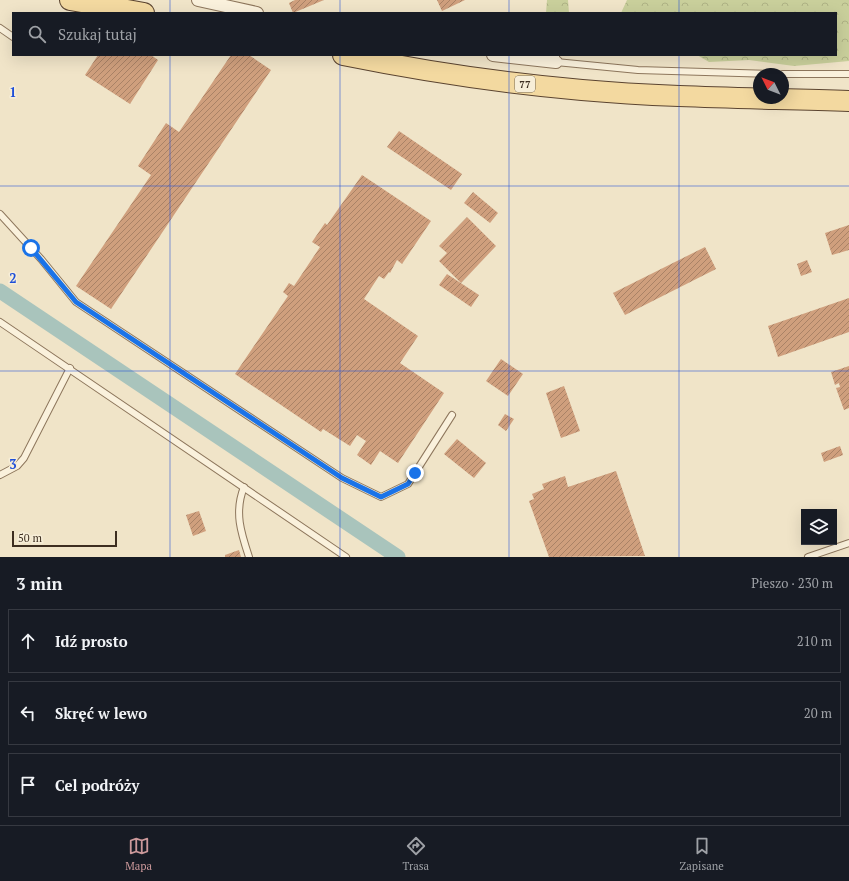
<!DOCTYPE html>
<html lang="pl">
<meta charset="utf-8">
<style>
body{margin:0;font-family:"PT Serif",serif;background:#20242c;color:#f1f3f6}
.controls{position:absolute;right:12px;bottom:12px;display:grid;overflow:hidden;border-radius:0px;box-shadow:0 4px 16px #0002}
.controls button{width:36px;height:36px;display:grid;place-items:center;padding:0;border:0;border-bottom:1px solid #363941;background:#171b24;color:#f1f3f6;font:20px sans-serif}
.compass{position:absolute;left:753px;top:68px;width:36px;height:36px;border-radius:50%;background:#171b24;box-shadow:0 4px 16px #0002;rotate:312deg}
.scale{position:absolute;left:12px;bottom:10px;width:105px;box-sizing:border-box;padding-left:4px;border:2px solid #3d2e20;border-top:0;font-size:11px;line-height:14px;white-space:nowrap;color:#3d2e20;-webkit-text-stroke:3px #f7eed8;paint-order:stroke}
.stop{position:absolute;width:12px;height:12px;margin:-9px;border:3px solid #1a73e8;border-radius:50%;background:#fff}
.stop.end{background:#1a73e8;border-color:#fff;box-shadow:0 1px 4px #0008}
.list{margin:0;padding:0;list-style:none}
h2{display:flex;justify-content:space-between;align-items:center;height:52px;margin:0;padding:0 16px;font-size:17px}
h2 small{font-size:13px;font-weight:400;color:#9ea1a6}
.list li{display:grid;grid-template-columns:26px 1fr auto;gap:12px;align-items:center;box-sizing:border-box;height:64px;margin:0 8px 8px;padding:0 8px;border:1px solid #363941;border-radius:0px}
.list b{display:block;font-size:15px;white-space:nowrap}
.list em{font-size:13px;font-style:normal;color:#9ea1a6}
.icon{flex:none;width:22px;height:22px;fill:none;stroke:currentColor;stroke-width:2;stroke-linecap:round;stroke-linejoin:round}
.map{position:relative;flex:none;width:849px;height:557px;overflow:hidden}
.search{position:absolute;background:#171b24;box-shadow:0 4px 16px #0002;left:12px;right:12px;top:12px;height:44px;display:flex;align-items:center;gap:10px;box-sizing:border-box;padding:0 14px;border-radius:0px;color:#9ea1a6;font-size:15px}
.sheet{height:268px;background:#171b24}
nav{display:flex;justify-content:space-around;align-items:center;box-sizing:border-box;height:56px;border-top:1px solid #363941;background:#171b24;font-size:11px;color:#9ea1a6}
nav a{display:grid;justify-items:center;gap:2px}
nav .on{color:#cc999b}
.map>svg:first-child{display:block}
.forest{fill:url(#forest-crowns)}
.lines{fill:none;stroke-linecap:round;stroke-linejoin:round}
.canal{stroke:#a9c4bc;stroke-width:15}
.building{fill:url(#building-hatch)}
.lane-casing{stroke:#8d765c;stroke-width:8}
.street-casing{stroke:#8d765c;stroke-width:14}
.primary-casing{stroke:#5b4430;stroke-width:22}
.lane{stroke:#faf1dc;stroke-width:6}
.street{stroke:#faf1dc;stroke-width:12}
.primary{stroke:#f3d9a0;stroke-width:20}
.route{stroke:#1a73e8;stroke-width:5}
.grid{fill:none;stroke:#1d4ed8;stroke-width:1;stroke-opacity:0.55}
.labels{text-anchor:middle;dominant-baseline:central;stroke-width:3;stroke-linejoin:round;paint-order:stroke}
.shield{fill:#f7eed8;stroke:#756857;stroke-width:1}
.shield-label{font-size:10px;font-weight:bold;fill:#3d2e20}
.grid-label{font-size:13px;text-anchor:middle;font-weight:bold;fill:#1d4ed8;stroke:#f7eed8;stroke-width:3;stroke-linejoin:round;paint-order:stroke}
</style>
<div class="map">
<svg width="849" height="557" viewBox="0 0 849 557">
<defs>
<pattern id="forest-crowns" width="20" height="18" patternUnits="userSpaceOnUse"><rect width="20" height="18" fill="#c9cf9b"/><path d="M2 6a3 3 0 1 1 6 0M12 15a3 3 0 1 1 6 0" fill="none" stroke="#aeb285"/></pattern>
<pattern id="building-hatch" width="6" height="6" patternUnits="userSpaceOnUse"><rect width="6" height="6" fill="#cf9f7d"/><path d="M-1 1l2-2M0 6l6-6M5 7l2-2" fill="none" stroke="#a98266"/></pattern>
</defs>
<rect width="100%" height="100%" fill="#f0e4c8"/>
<g class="forest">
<polygon points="547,0 568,0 569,13 546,13"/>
<polygon points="627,0 849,0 849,61 794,66 749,60 709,62 697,55 836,55 836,13 621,13"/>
</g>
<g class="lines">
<polyline class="canal" points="0,291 398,557"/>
</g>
<g class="building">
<polygon points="295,0 324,0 293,13 289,3"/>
<polygon points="437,0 465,0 442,11"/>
<polygon points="98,55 151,55 158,60 130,104 85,75"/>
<polygon points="231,55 249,55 271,70 111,309 76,286 151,175 138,166 166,123 179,132"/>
<polygon points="399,131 462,174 451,190 387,147"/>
<polygon points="362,175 431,221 402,264 397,260 390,273 389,272 384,279 379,276 364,299 418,336 400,363 444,393 398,463 380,451 371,465 357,455 366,441 357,435 350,446 323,429 321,432 235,374 288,296 283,292 289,283 294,286 320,247 312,242 325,223 327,225"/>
<polygon points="473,192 498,213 490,223 464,203"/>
<polygon points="467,217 496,246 461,283 439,261 447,253 439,246"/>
<polygon points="849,225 849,250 832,255 825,233"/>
<polygon points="705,247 716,269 625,315 613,293"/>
<polygon points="807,260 812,272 801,276 797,264"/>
<polygon points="447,274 479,295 471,307 439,285"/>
<polygon points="849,298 849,332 778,357 768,326"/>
<polygon points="501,359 523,374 508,396 486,381"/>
<polygon points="849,366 849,408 844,410 836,388 840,387 839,383 835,385 831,372"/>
<polygon points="564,386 580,431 561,438 546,393"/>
<polygon points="505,414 514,419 506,431 498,425"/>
<polygon points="457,439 486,463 474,478 444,454"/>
<polygon points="840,446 843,455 824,462 821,453"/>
<polygon points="616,471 645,556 549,557 529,501 534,499 532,494 544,489 542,484 565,476 568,487"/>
<polygon points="199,511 206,531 193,536 186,515"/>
<polygon points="239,550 241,557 225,557 225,555"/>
</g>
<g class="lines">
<defs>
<g id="lane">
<polyline points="0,28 13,37"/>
<polyline points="556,55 556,62 638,70 769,74"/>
<polyline points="783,74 849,74"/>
<polyline points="0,214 41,259 76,302 342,478 381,497 408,484 452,415"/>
<polyline points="0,322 346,557"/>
<polyline points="0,475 17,466 24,458 70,368"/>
<path d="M 244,487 C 234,512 241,533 249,557"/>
<polyline points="808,557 849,543"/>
</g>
<g id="street">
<polyline points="198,0 257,13"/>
<polyline points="493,55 556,62"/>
</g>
<g id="primary">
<polyline points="70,0 144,13"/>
<path d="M 343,55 C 422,71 502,83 582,90 C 671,98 760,98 849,101"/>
</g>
</defs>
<use href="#lane" class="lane-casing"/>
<use href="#street" class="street-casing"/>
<use href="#primary" class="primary-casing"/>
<use href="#lane" class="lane"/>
<use href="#street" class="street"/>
<use href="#primary" class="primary"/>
</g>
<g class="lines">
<polyline class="route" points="31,248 76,302 342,478 381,497 408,484 415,473"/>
</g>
<path class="grid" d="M 170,0 L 170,13M 340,0 L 340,13M 509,0 L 509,13M 679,0 L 679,13M 170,55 L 170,557M 340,55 L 340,557M 509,55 L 509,557M 679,55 L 679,557M 0,186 L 849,186M 0,371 L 849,371"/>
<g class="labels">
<rect class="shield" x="515" y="76" width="20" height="16" rx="3"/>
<g class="shield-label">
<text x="525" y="84">77</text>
</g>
</g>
<g class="grid-label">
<text x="13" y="97">1</text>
<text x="13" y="283">2</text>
<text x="13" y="469">3</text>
</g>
</svg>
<div class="controls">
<button><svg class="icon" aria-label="layers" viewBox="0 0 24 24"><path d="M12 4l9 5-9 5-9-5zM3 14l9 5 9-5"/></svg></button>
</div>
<svg class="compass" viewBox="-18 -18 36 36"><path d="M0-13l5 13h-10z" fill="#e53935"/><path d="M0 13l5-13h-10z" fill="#9ea1a6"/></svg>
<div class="scale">50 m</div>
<div class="stop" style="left:31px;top:248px"></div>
<div class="stop end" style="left:415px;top:473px"></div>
<div class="search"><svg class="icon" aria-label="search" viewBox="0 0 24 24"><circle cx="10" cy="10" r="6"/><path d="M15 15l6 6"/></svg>Szukaj tutaj</div>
</div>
<section class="sheet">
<h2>3 min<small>Pieszo · 230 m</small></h2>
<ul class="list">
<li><svg class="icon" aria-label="ahead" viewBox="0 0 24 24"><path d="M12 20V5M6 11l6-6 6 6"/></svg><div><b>Idź prosto</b></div><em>210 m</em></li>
<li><svg class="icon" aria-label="left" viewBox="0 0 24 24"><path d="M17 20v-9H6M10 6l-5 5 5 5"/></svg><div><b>Skręć w lewo</b></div><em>20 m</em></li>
<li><svg class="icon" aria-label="arrive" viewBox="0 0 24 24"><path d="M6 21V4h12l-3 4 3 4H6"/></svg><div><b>Cel podróży</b></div></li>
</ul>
</section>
<nav>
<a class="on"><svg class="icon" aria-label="map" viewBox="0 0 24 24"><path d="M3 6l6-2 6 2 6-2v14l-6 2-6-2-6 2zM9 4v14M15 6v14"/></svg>Mapa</a>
<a><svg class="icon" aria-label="directions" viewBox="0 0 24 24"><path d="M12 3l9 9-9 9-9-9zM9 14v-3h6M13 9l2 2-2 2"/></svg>Trasa</a>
<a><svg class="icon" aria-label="saved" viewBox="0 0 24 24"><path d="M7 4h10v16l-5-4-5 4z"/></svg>Zapisane</a>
</nav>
